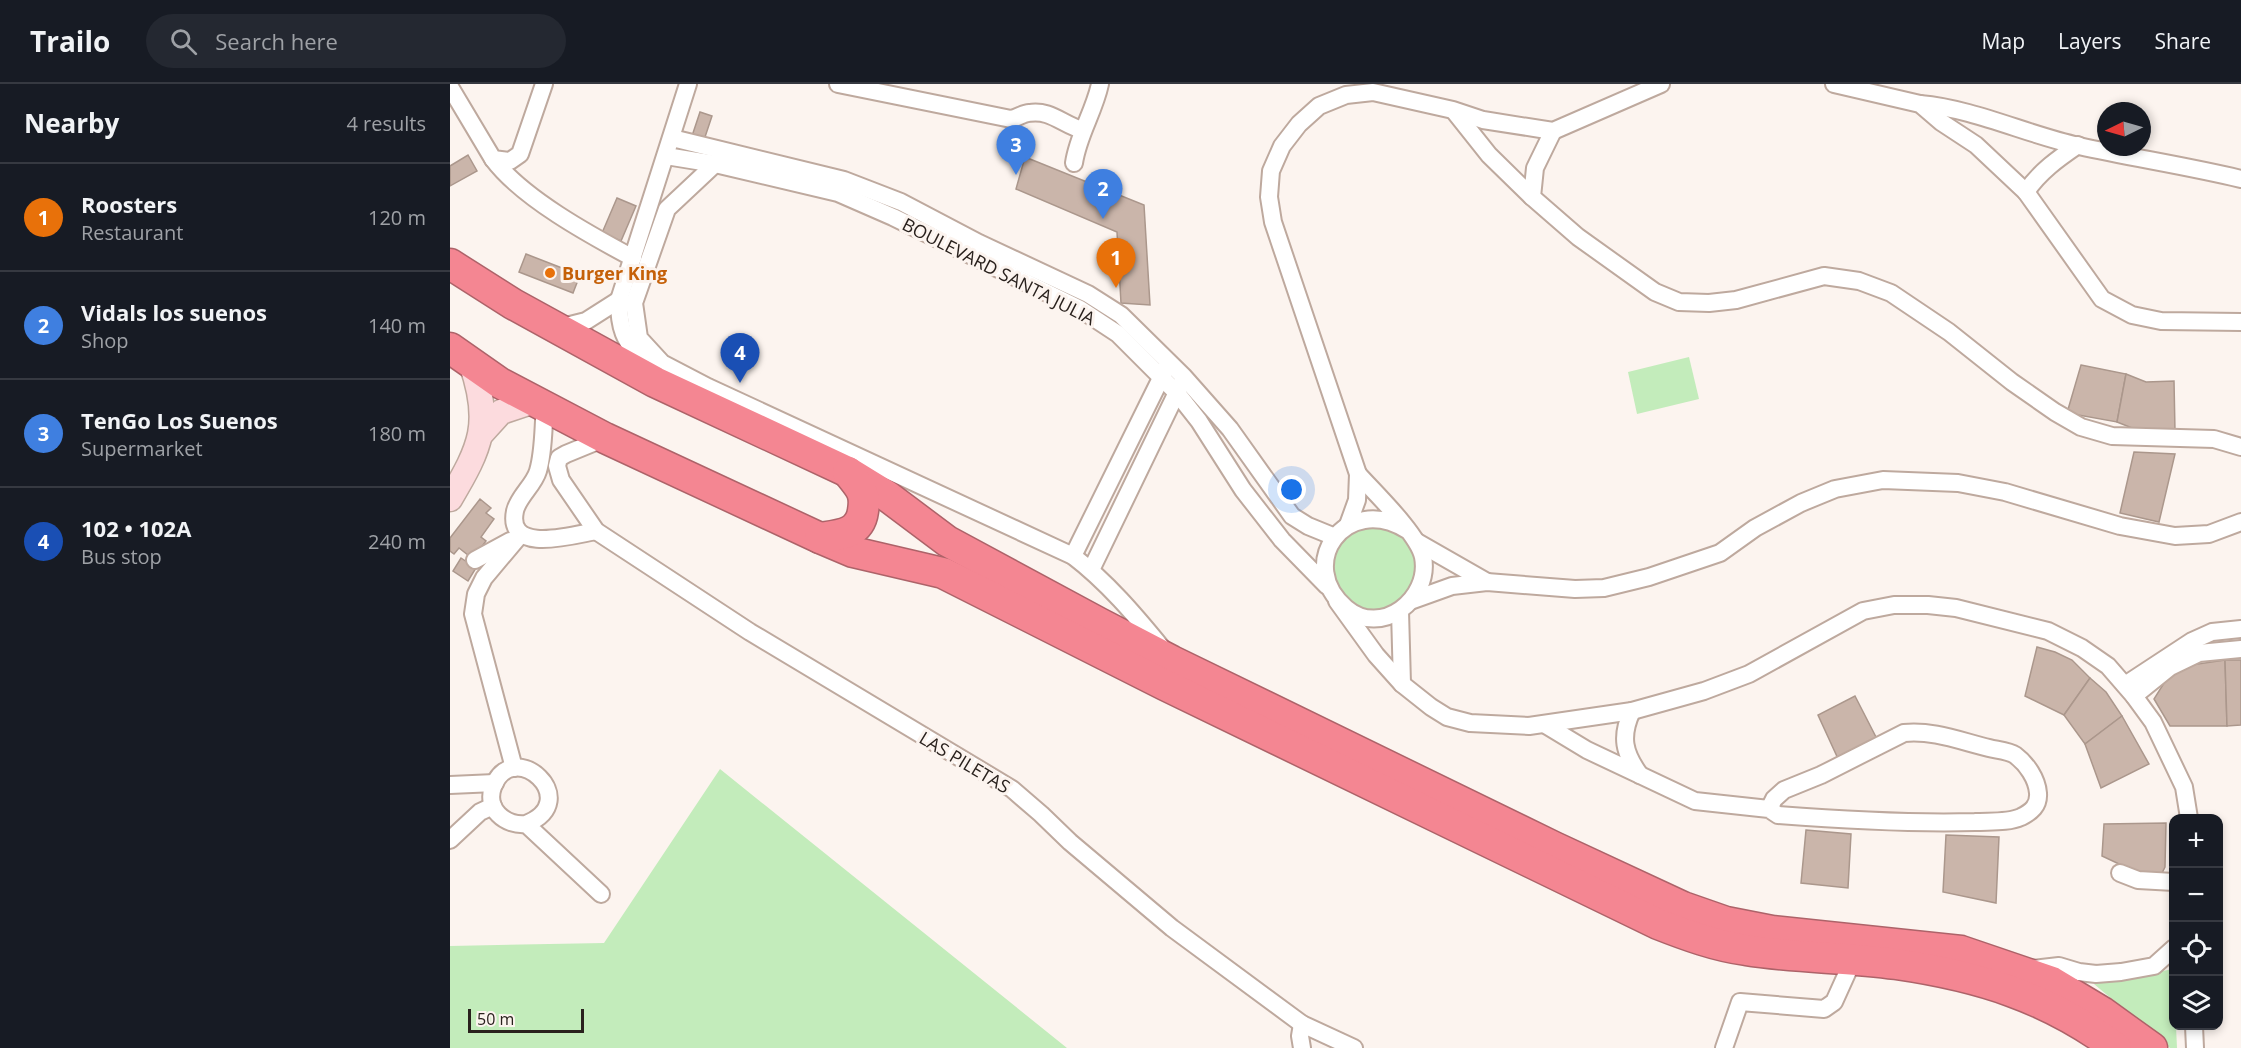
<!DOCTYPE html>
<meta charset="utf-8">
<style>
body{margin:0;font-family:"Open Sans",sans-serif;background:#242831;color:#f1f3f6}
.controls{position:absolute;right:18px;bottom:18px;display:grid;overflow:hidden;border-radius:12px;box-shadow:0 3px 9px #0003}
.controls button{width:54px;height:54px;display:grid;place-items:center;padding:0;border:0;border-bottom:2px solid #363941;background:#171b24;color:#f1f3f6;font:30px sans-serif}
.compass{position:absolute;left:1647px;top:18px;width:54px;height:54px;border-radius:50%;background:#171b24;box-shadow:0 3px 9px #0003;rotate:265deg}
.scale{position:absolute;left:18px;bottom:15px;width:116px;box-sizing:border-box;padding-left:6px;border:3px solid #29211d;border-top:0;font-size:16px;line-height:21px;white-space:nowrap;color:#29211d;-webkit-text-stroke:4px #fcf4ef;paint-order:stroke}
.you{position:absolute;left:842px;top:406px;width:21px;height:21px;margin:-15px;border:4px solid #fff;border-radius:50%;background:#1a73e8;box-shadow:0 0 0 9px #1a73e833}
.badge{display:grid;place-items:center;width:39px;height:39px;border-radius:50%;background:#2563eb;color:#fff;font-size:20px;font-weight:700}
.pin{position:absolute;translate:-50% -50px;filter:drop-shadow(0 2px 3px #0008)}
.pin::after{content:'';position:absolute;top:32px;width:21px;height:18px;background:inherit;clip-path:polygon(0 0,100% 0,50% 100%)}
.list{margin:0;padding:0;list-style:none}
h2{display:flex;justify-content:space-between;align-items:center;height:78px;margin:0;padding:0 24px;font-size:26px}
h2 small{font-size:20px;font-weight:400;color:#9ea1a6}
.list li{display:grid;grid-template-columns:39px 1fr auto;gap:18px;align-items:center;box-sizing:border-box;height:108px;padding:0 24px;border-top:2px solid #363941}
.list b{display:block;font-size:22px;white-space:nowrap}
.list p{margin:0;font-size:20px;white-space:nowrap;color:#9ea1a6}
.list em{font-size:20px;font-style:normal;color:#9ea1a6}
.icon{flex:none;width:33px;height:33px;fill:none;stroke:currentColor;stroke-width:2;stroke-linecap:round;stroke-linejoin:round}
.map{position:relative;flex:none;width:1791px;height:964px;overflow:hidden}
header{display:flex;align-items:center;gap:36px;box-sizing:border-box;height:84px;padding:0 30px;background:#171b24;border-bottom:2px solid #363941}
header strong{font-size:28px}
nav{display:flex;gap:33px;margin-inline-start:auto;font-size:21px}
.search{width:420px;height:54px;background:#242831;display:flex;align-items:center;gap:15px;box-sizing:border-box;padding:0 21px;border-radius:33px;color:#9ea1a6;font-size:22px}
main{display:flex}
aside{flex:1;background:#171b24}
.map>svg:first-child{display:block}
.green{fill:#c3ecbb}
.building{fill:#cab5aa;stroke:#ab978c;stroke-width:1.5}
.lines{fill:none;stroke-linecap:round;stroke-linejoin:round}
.street-casing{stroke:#bea99e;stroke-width:20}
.secondary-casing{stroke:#bea99e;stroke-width:27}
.highway-casing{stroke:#ad6369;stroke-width:33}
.street{stroke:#fff;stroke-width:16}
.secondary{stroke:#fcdbde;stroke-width:24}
.highway{stroke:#f48692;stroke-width:30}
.food-dot{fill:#e8710a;stroke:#fcf4ef;stroke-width:2}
.labels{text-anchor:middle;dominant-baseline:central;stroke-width:6;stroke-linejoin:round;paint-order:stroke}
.street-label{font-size:18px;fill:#29211d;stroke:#fcf4ef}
.food-label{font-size:18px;font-weight:bold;fill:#c56008;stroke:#fcf4ef;text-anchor:start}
</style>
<header>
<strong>Trailo</strong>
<div class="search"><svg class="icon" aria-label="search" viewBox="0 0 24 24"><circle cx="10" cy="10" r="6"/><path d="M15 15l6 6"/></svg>Search here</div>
<nav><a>Map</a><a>Layers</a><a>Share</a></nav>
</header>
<main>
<aside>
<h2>Nearby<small>4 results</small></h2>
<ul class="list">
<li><span class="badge" style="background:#e8710a">1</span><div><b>Roosters</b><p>Restaurant</p></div><em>120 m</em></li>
<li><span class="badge" style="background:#3f7fe0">2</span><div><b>Vidals los suenos</b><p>Shop</p></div><em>140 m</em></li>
<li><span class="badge" style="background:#3f7fe0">3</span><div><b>TenGo Los Suenos</b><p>Supermarket</p></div><em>180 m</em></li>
<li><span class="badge" style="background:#1a4fb4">4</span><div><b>102 • 102A</b><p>Bus stop</p></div><em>240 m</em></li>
</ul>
</aside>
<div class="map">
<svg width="1791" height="964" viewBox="0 0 1791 964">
<rect width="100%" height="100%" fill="#fcf4ef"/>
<g class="green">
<polygon points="1239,273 1249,315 1187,330 1178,288"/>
<circle cx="924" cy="484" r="42"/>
<polygon points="270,685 617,964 0,964 0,862 154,859"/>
<polygon points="1723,885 1724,942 1726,942 1727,964 1720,964 1644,900"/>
</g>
<g class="building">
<polygon points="250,28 262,32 254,56 242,52"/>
<polygon points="18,71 27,87 0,102 0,82"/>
<polygon points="575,73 694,121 700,221 671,219 667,148 566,105"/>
<polygon points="167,114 186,122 171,157 152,149"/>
<polygon points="76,170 130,191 123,209 69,188"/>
<polygon points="1631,281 1676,290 1667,338 1617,329"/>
<polygon points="1676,290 1696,298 1724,297 1725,347 1687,346 1667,338"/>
<polygon points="1684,368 1725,370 1709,438 1670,429"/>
<polygon points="30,415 41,424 36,429 44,435 31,453 36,457 23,475 9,464 4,470 0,467 0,454"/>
<polygon points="11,474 26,484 18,497 3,487"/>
<polygon points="1587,563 1605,568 1622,576 1640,594 1614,631 1575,612"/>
<polygon points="1775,576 1777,642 1720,642 1704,615 1719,591 1741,581"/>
<polygon points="1775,576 1791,576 1791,641 1777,642"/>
<polygon points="1640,594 1656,608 1672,632 1635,660 1614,631"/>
<polygon points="1405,612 1428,657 1390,679 1368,631"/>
<polygon points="1672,632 1699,680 1651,704 1635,660"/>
<polygon points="1716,739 1715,783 1710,793 1701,795 1652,772 1654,740"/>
<polygon points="1356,746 1401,750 1398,804 1351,799"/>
<polygon points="1496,751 1549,753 1546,819 1493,808"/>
</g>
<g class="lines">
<defs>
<g id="street">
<path d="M 388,0 L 561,35 C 568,34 573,29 579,29 C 601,25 614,42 633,46"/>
<polyline points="1384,0 1470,20 1491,38 1526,61 1576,108 1652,215 1682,231 1711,237 1791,238"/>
<polyline points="0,3 43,75 60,77 70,70 94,0"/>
<path d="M 1470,20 C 1525,25 1575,50 1629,62 C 1683,74 1737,82 1791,95"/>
<polyline points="1004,27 1039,71 1082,113"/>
<polyline points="1103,47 1085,84 1082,113 1128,153 1205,208 1229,218 1259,219 1286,216 1374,192 1409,197 1441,209 1499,248 1562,298 1605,328 1631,343 1662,352 1764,355 1791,363"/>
<polyline points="222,54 394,96 451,118 529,159 638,210 671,231 734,293 780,345 842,432 858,442 885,453"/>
<polyline points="216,72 265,80 388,109 443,133 630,225 668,250 727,309 749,337 793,406 832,456 877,502"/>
<path d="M 43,75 C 72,114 140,151 183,174"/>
<path d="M 624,79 C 628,51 644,28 650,0"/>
<path d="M 265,80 L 217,125 L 184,219 L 189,254 L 212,279 L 258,303 L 623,472 C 657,498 685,531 712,564"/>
<path d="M 1576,108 C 1589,88 1609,74 1628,61"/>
<polyline points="108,244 136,237 169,216"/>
<path d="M 198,288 C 178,258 169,253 169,216 L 238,0"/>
<path d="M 95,323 C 93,343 94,367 88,387 C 84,401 68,413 65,427 C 56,471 123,451 146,447"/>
<polyline points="155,354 116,370 109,374 107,382 111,396 146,447 300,548 562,705 591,730 620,758 722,844 852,940 904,964"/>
<path d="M 908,390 C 925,409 968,450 973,473 C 981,515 931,554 896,524 C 845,481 895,408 957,446"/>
<polyline points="898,441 907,416 908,390 823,138 819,113 821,87 832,62 849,40 869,22 896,11 923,8 1003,26 1033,36 1103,47 1211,0"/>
<polyline points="967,458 1037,498"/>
<polyline points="623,472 716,284"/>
<polyline points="25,476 60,457"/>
<polyline points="641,486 731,300"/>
<polyline points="963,516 1002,502 1037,498 1125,505 1154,504 1199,493 1270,469 1305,444 1351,419 1385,405 1433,396 1508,399 1555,408 1670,442 1725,452 1759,450 1791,438"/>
<polyline points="887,517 926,571 952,600 981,623 997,633 1020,639 1079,642 1182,627 1254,607 1299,590 1413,527 1444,521 1478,521 1506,524 1598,547 1632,564 1658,582 1684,612 1703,638 1734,703 1739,734"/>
<polyline points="950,527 952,600"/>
<polyline points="1675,601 1742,557 1762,548 1791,545"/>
<polyline points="1684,612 1720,583 1749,569 1791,565"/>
<path d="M 1182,627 C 1170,653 1174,669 1190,691"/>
<path d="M 1094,640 L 1137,666 L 1245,717 L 1319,725 L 1328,731 C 1394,736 1459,740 1525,738 C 1539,737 1558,739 1571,733 C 1581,728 1589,722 1588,709 C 1587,695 1577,680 1565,671 C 1559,667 1547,666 1539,664 C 1510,657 1483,646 1454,649 L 1371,691 L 1334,706 L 1324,715 L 1319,725"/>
<polyline points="64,684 23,530 26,510 34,494 71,450"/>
<polyline points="0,701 45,699"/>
<path d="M 76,740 C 135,717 63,651 43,703 C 35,725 55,742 76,740 L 151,810"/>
<polyline points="0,756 30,728 43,722"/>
<polyline points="1670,789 1688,796 1724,798"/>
<polyline points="1583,885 1609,882 1629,888 1646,890 1671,888 1704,882 1724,864"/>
<polyline points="1744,942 1745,964"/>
<polyline points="852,964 850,952 852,940"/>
<polyline points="1274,964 1290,918 1374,925 1384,918 1403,876"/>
</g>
<g id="secondary">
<polyline points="32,349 51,328 84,317"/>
<path d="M 0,415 C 31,363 42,339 21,279"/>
</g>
<g id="highway">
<polyline points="0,180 63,220 205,298 398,388 437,412 497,457 649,539 722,577 1104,763 1233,823 1276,838 1322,847 1511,867 1602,898 1652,928 1702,964"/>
<path d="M 0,264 L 50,299 L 155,354 L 370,454 L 403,468 L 493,489 L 715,601 L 1208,840 C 1236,851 1266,862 1296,866 C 1345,874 1396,873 1446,880 C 1529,892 1598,913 1666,964"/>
<path d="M 370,454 C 390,451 410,450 413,427 C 414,421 414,413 412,408 C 409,401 402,394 398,388"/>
</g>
</defs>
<use href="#street" class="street-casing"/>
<use href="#secondary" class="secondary-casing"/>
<use href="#highway" class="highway-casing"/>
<use href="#street" class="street"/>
<use href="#secondary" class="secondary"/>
<use href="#highway" class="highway"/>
</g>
<circle class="food-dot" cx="100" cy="189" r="6"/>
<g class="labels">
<g class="street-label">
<text transform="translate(549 187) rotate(27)">BOULEVARD SANTA JULIA</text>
<text transform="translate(515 678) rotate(31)">LAS PILETAS</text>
</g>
<g class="food-label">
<text x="112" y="189">Burger King</text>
</g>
</g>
</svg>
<div class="controls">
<button>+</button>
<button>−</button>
<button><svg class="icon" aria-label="locate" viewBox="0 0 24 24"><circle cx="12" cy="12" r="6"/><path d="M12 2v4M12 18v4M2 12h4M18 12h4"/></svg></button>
<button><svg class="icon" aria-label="layers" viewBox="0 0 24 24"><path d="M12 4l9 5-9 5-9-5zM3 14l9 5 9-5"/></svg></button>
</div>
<svg class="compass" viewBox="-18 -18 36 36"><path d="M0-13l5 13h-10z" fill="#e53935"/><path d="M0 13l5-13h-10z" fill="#9ea1a6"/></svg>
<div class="scale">50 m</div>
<div class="you"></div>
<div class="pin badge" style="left:666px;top:204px;background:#e8710a">1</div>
<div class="pin badge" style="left:653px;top:135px;background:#3f7fe0">2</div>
<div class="pin badge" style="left:566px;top:91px;background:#3f7fe0">3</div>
<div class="pin badge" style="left:290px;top:299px;background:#1a4fb4">4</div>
</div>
</main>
